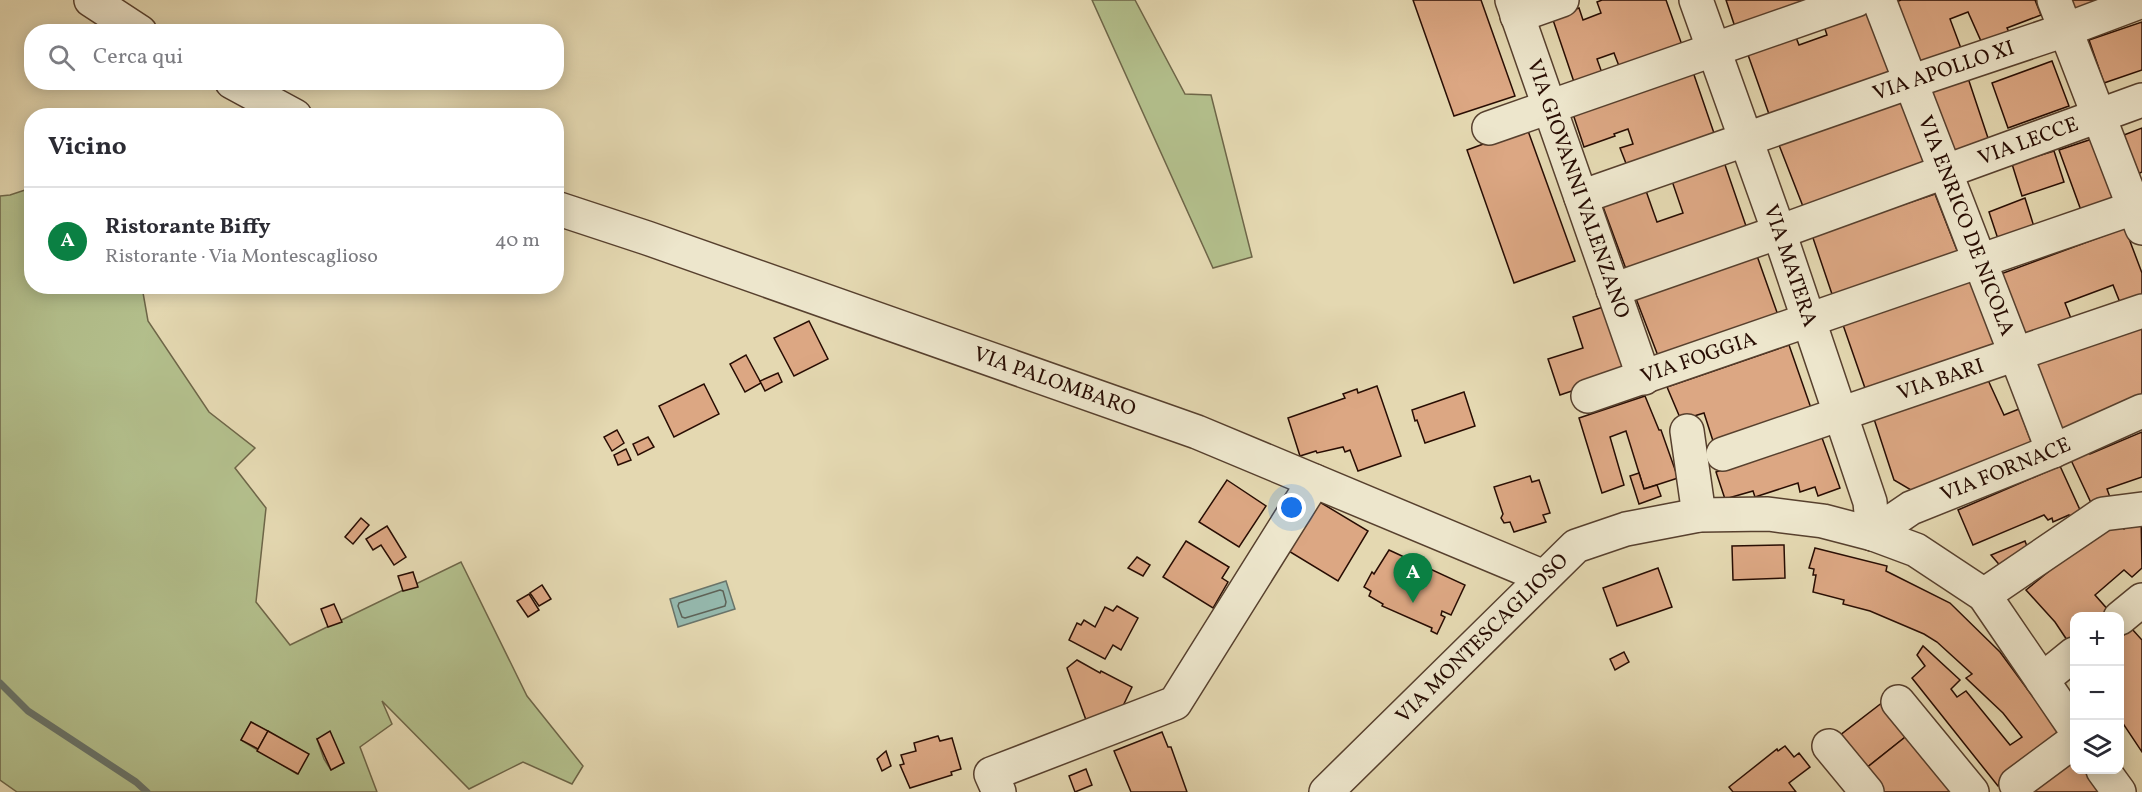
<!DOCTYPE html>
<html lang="it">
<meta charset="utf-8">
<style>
body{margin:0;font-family:Vollkorn,serif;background:#f2f2f3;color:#2b2b33}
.controls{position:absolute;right:18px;bottom:18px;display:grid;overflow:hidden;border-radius:12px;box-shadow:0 3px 15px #0003}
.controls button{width:54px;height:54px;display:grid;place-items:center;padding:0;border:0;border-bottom:2px solid #e1e1e2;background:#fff;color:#2b2b33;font:30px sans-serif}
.you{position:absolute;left:1292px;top:508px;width:21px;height:21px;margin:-15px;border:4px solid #fff;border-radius:50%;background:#1a73e8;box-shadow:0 0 0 9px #1a73e833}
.badge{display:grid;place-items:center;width:39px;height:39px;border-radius:50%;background:#0b8043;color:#fff;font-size:20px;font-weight:700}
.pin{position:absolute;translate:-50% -50px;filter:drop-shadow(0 2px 3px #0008)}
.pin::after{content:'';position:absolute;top:32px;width:21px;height:18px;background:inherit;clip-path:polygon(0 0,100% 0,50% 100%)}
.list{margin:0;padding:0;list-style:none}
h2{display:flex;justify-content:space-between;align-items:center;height:78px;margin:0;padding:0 24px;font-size:26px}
h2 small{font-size:20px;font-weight:400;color:#7c7c81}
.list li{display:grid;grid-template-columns:39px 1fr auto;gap:18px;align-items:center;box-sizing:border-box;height:108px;padding:0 24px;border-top:2px solid #e1e1e2}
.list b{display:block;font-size:22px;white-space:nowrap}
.list p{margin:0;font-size:20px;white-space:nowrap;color:#7c7c81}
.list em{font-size:20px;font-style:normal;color:#7c7c81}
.icon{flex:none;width:33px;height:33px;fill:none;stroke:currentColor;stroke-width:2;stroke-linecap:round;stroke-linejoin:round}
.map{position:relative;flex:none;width:2142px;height:792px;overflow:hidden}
.search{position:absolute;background:#fff;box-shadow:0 3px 15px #0003;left:24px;top:24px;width:540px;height:66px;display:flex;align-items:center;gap:15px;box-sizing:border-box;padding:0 21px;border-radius:24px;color:#7c7c81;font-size:22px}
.panel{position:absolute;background:#fff;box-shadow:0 3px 15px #0003;left:24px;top:108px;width:540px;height:186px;border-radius:24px}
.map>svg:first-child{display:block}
.green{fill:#b3bf8c;stroke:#6e6648;stroke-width:1.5;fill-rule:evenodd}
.water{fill:#95b9ae;stroke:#69746a;stroke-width:1.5}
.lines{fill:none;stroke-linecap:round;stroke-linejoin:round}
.shore{stroke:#5e6358;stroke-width:1.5}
.stream{stroke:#69746a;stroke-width:7}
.building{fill:#dca783;stroke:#280d03;stroke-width:1.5}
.minor-casing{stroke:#57402e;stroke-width:36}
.minor{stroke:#ede6cc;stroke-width:33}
.labels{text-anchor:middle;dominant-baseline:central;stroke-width:4.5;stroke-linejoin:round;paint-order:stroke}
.street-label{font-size:21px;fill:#280d03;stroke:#ede6cc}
</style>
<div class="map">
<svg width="2142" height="792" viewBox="0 0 2142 792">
<rect width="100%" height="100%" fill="#e4d8b1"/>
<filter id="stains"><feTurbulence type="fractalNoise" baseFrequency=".00333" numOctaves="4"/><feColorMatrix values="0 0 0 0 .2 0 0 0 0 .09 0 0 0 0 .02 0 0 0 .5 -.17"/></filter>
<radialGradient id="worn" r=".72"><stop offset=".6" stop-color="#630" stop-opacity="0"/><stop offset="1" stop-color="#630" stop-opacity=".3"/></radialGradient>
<g class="green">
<polygon points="1092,0 1135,0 1185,94 1211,95 1252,257 1213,268"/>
<path d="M 31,188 L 32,286 L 142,287 L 148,321 L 209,412 L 255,448 L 235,468 L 266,508 L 256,602 L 290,645 L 461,562 L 527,696 L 583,766 L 572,784 L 523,762 L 469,789 L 382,701 L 392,724 L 360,747 L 377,792 L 17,792 L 0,780 L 0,196 L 10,195 ZM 251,722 L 308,754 L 297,774 L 241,740 ZM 317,739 L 336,749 L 344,763 L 331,770 L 324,759 Z"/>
</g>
<polygon class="water" points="726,581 735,609 678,627 670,599"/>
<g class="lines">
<polygon class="shore" points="720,590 723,591 726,602 725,606 685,618 682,617 678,606 679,603"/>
<polyline class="stream" points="0,683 28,711 136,782 147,792"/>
</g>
<g class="building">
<polygon points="1413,0 1481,0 1515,96 1454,116"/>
<polygon points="1602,0 1666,0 1682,45 1619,66 1614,53 1597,59 1602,73 1574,82 1552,17 1579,8 1583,20 1601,13 1597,2"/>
<polygon points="1726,0 1813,0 1735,27"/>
<polygon points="1901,0 2035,0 2041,15 2007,28 2009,32 1981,41 1968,12 1950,19 1962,51 1917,67 1893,3"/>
<polygon points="2069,0 2108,0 2073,12"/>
<polygon points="1868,11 1890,75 1770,117 1747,52 1795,35 1799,45 1827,35 1824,26"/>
<polygon points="2142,22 2142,70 2104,83 2089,40"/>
<polygon points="2052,61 2069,106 2008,128 1992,83"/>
<polygon points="1692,69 1715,136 1627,166 1620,148 1633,144 1628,129 1614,134 1615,136 1584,147 1572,111"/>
<polygon points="1968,78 1990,144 1948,157 1927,92"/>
<polygon points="1900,99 1924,163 1804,209 1779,145"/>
<polygon points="1527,128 1575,261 1514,283 1467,150"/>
<polygon points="2142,128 2142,172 2138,174 2124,135"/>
<polygon points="2092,139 2117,202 2082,213 2059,150"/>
<polygon points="2054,151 2064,182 2022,196 2012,164"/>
<polygon points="1724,162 1746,226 1626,269 1602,204 1645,188 1657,222 1683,213 1672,181"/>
<polygon points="1935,194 1960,258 1834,300 1812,235"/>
<polygon points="2025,198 2035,230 1999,242 1989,212"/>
<polygon points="2125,228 2142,273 2142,298 2121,305 2113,285 2065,303 2072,321 2021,340 1998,275"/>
<polygon points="1756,253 1779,318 1660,361 1635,296"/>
<polygon points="1972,278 1995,348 1866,391 1842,322"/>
<polygon points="1609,305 1631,371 1560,395 1548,359 1583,348 1573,317"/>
<polygon points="809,321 828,359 794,376 774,338"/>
<polygon points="2142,328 2142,397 2059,432 2029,363"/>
<polygon points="1789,345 1812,411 1714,444 1704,413 1681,420 1667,387"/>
<polygon points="746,355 761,383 745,392 730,364"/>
<polygon points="778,373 782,382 765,391 760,381"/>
<polygon points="1988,380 2004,415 2019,409 2032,444 1916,493 1894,480 1874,419"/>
<polygon points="704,384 719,414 674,437 659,406"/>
<polygon points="1377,386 1401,456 1358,471 1350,450 1345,452 1343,447 1317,453 1316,451 1300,456 1288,418 1345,398 1343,394 1357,389 1358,393"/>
<polygon points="1464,392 1475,426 1425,443 1417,420 1415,421 1412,410"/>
<polygon points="1645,396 1659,430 1661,430 1678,478 1644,489 1626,431 1610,437 1624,485 1602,493 1579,418"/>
<polygon points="617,430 624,443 612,451 604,437"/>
<polygon points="2142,432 2142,477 2107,489 2111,500 2093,507 2070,458 2089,450 2090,454"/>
<polygon points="1821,435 1840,488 1818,496 1815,487 1800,492 1798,483 1755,497 1753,491 1725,499 1716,472"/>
<polygon points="648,437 654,447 638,455 633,444"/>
<polygon points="626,449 631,460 618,465 614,455"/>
<polygon points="2060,466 2081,512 2070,516 2069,515 2053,522 2052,518 2048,520 2044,515 1973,545 1958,510"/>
<polygon points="1639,473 1644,489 1657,485 1661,496 1639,504 1630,476"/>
<polygon points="1530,476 1532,482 1539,480 1550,513 1543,515 1546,522 1514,532 1510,522 1504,523 1501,518 1503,514 1494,487"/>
<polygon points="1227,480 1266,506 1239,547 1199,522"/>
<polygon points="1318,501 1368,531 1338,581 1287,550"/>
<polygon points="2141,514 2142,568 2132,577 2124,570 2095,595 2110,612 2105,616 2074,616 2074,643 2071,646 2055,622 2026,590 2113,519 2124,529"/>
<polygon points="361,518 369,525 353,544 345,537"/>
<polygon points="387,526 406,557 394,565 381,545 373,550 366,539"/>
<polygon points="1186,541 1229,567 1222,578 1228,582 1213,608 1163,577"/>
<polygon points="2025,541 2031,557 2009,576 1991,555"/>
<polygon points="1784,545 1785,578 1733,580 1732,546"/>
<polygon points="1815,548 1887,566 1886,571 1950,603 2000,652 2064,739 1998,786 1912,678 1925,666 1917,655 1923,646 1960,680 1951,689 1957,697 1966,691 2010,745 2022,737 2003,713 1966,678 1972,674 1937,642 1924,634 1870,611 1843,604 1844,600 1813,592 1816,575 1813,575 1814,569 1809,568"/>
<polygon points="1389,550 1465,585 1451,615 1442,611 1441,615 1445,617 1437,634 1431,631 1432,628 1382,606 1383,604 1369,596 1371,591 1364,587 1372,572 1374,574"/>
<polygon points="1137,557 1150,565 1143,576 1128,568"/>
<polygon points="1658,568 1672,607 1617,626 1603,588"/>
<polygon points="413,572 418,587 403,591 398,576"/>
<polygon points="542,585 551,599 539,606 530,593"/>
<polygon points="529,594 539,610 528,617 517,601"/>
<polygon points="334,604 342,622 328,627 321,609"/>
<polygon points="1117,606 1138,618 1121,650 1113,645 1105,659 1069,640 1077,623 1081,625 1084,620 1095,627 1105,607 1113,611"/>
<polygon points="2132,629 2142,640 2142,752 2120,719 2120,638"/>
<polygon points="1624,652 1629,662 1615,670 1610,659"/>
<polygon points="1077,660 1100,673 1101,671 1132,687 1122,708 1086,720 1067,668"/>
<polygon points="1883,702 1909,734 1865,769 1839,736"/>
<polygon points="251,722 268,731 258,749 241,740"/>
<polygon points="268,731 309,754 298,774 257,751"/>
<polygon points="330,731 344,763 331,770 317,739"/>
<polygon points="1162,732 1168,747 1171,747 1187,792 1131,792 1114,751"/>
<polygon points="1909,734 1955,792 1883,792 1865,769"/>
<polygon points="938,736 940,741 952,738 961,769 951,772 952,775 910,788 900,765 904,764 901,755 916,751 914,743"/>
<polygon points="1785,746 1794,757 1799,753 1810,767 1789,783 1796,792 1733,792 1729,787 1777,749 1778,751"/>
<polygon points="886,751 891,766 882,771 877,759"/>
<polygon points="2074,756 2074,770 2088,770 2102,792 2028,792"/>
<polygon points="1086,769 1092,785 1075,792 1069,776"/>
</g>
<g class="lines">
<defs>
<g id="minor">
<polyline points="91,0 140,32"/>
<path id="s1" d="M 1512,0 L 1644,378"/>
<path id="s2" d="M 1696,0 L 1779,232 L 1870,502 L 1873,534"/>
<path id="s3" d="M 1879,0 L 2053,451"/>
<polyline points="2054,0 2142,228"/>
<polyline points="1517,16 1562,0"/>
<polyline points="232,82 295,116"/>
<polyline points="1489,128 1856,0"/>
<path id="s4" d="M 1581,197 L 1910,82 L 2065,30 L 2142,1"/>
<path id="s5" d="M 556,208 L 647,238 L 1197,432 L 1544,577"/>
<path id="s6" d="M 1613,290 L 1779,232 L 2142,100"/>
<path id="s7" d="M 1588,396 L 2142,205"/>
<polyline points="1687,431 1699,515"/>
<path id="s8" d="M 1723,454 L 2142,311"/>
<path id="s9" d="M 1873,534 L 1911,508 L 2053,451 L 2142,411"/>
<polyline points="1984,595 2103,514 2142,509"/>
<polyline points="2120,618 2142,600"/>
<polyline points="2042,680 2074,654"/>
<polyline points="1898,702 1972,792"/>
<polyline points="1829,746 1867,792"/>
<polyline points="2103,770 2119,792"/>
<polyline points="2016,784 2074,741"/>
<polyline points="999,792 991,774 1175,703 1314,481"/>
<path id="s10" d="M 1326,792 L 1576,546 L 1626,529 L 1699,515 L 1768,514 L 1823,521 L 1873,534 L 1916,550 L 1984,595 L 2074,727"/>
</g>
</defs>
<use href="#minor" class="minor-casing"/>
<use href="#minor" class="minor"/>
</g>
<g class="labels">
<g class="street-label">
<text stroke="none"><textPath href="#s4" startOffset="384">VIA APOLLO XI</textPath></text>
<text stroke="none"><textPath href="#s6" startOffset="441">VIA LECCE</textPath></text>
<text stroke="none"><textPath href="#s1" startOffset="200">VIA GIOVANNI VALENZANO</textPath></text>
<text stroke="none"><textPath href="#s3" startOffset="242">VIA ENRICO DE NICOLA</textPath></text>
<text stroke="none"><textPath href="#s2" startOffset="282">VIA MATERA</textPath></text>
<text stroke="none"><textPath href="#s7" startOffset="117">VIA FOGGIA</textPath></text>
<text stroke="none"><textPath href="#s8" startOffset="230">VIA BARI</textPath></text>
<text stroke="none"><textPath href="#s5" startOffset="528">VIA PALOMBARO</textPath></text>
<text stroke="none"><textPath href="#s9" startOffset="148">VIA FORNACE</textPath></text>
<text stroke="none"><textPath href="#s10" startOffset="219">VIA MONTESCAGLIOSO</textPath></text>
</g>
</g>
<rect width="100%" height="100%" filter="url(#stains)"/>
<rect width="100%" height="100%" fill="url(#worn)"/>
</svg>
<div class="controls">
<button>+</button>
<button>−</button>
<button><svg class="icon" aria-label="layers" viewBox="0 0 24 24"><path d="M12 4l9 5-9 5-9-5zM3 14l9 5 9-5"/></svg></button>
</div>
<div class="you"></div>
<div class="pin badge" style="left:1413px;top:603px">A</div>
<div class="search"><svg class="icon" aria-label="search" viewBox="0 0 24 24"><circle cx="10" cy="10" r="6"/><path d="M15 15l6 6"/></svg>Cerca qui</div>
<section class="panel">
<h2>Vicino<small></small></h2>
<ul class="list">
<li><span class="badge">A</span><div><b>Ristorante Biffy</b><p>Ristorante · Via Montescaglioso</p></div><em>40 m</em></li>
</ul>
</section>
</div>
